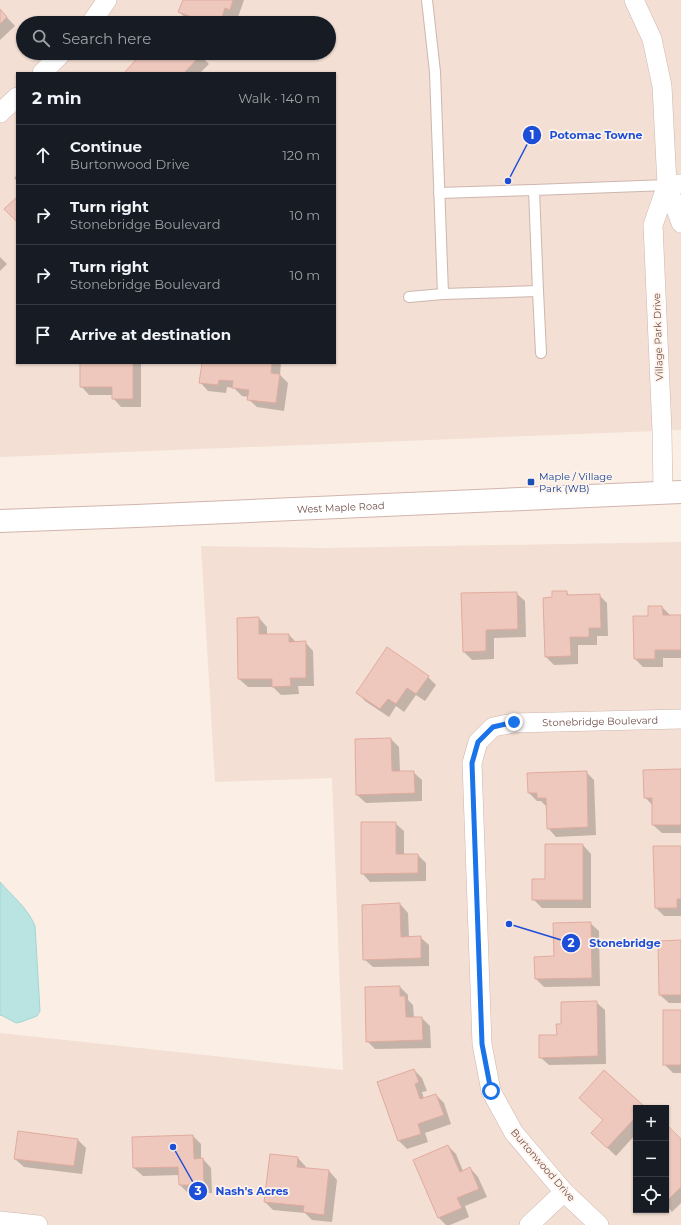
<!DOCTYPE html>
<meta charset="utf-8">
<style>
body{margin:0;font-family:Montserrat,sans-serif;background:#242831;color:#f1f3f6}
.controls{position:absolute;right:12px;bottom:12px;display:grid;overflow:hidden;border-radius:0px;box-shadow:0 1px 3px #0004}
.controls button{width:36px;height:36px;display:grid;place-items:center;padding:0;border:0;border-bottom:1px solid #363941;background:#171b24;color:#f1f3f6;font:20px sans-serif}
.stop{position:absolute;width:12px;height:12px;margin:-9px;border:3px solid #1a73e8;border-radius:50%;background:#fff}
.stop.end{background:#1a73e8;border-color:#fff;box-shadow:0 1px 4px #0008}
.list{margin:0;padding:0;list-style:none}
h2{display:flex;justify-content:space-between;align-items:center;height:52px;margin:0;padding:0 16px;font-size:17px}
h2 small{font-size:13px;font-weight:400;color:#9ea1a6}
.list li{display:grid;grid-template-columns:26px 1fr auto;gap:12px;align-items:center;box-sizing:border-box;height:60px;padding:0 16px;border-top:1px solid #363941}
.list b{display:block;font-size:15px;white-space:nowrap}
.list p{margin:0;font-size:13px;white-space:nowrap;color:#9ea1a6}
.list em{font-size:13px;font-style:normal;color:#9ea1a6}
.icon{flex:none;width:22px;height:22px;fill:none;stroke:currentColor;stroke-width:2;stroke-linecap:round;stroke-linejoin:round}
.map{position:relative;flex:none;width:681px;height:1225px;overflow:hidden}
.search{position:absolute;background:#171b24;box-shadow:0 1px 3px #0004;left:16px;top:16px;width:320px;height:44px;display:flex;align-items:center;gap:10px;box-sizing:border-box;padding:0 14px;border-radius:22px;color:#9ea1a6;font-size:15px}
.panel{position:absolute;background:#171b24;box-shadow:0 1px 3px #0004;left:16px;top:72px;width:320px;height:292px;border-radius:0px}
.map>svg:first-child{display:block}
.residential{fill:#f3dfd3;fill-rule:evenodd}
.water{fill:#bae4e2;stroke:#a1d5d3}
.shadow{fill:#0003}
.building{fill:#efc8bd;stroke:#e1ab9e}
.lines{fill:none;stroke-linecap:round;stroke-linejoin:round}
.service-casing{stroke:#ceb6ae;stroke-width:12}
.minor-casing{stroke:#ceb6ae;stroke-width:20}
.secondary-casing{stroke:#d1b5ac;stroke-width:24}
.service{stroke:#fff;stroke-width:10}
.minor{stroke:#fff;stroke-width:19}
.secondary{stroke:#fff;stroke-width:22}
.route{stroke:#1a73e8;stroke-width:5}
.transit-dot{fill:#1a4fb4;stroke:#fef3eb;stroke-width:1.5}
.labels{text-anchor:middle;dominant-baseline:central;stroke-width:3.5;stroke-linejoin:round;paint-order:stroke}
.street-label{font-size:10px;fill:#73524b;stroke:#fef3eb}
.transit-label{font-size:10px;fill:#164399;stroke:#fef3eb;text-anchor:start}
.leader{fill:none;stroke:#1d4ed8;stroke-width:1.5}
.callout-dot{fill:#1d4ed8;stroke:#fef3eb;stroke-width:1.5}
.mark-label{font-size:12px;text-anchor:middle;font-weight:bold;fill:#fff}
.callout-label{font-size:11px;text-anchor:middle;font-weight:bold;fill:#1d4ed8;stroke:#fef3eb;stroke-width:3.5;stroke-linejoin:round;paint-order:stroke}
</style>
<div class="map">
<svg width="681" height="1225" viewBox="0 0 681 1225">
<rect width="100%" height="100%" fill="#fbeee5"/>
<g class="residential">
<path d="M 0,0 L 681,0 L 681,430 L 0,457 ZM 23,23 L 329,23 L 329,53 L 23,53 ZM 17,73 L 335,73 L 335,363 L 17,363 Z"/>
<path d="M 681,542 L 681,1225 L 0,1225 L 0,1033 L 343,1070 L 332,778 L 215,782 L 201,546 L 324,548 ZM 636,1108 L 666,1108 L 666,1210 L 636,1210 Z"/>
</g>
<path class="water" d="M 0,882 C 13,897 27,907 35,926 L 40,1011 L 37,1016 L 21,1022 L 16,1023 L 3,1016 L 0,1015 Z"/>
<g class="shadow">
<polygon points="184,0 244,0 238,17 234,16 231,23 195,23 188,20 179,12"/>
<polygon points="0,10 15,26 0,40"/>
<polygon points="143,53 198,53 209,64 200,73 125,73"/>
<polygon points="17,175 17,181 14,178"/>
<polygon points="0,257 7,264 0,271"/>
<polygon points="81,363 140,363 141,364 141,407 121,407 113,398 113,395 89,395 81,386"/>
<polygon points="203,363 281,363 280,375 288,383 284,411 257,407 248,399 249,397 242,396 234,388 227,387 226,393 208,391 200,382"/>
<polygon points="566,592 570,596 599,595 607,603 608,636 597,636 597,645 578,645 578,664 554,665 546,657 553,598"/>
<polygon points="516,593 525,601 526,637 494,638 494,659 472,660 464,652"/>
<polygon points="662,607 670,615 681,616 681,658 663,658 663,667 643,667 635,659 649,617"/>
<polygon points="259,618 267,627 267,635 289,635 297,643 305,642 313,651 314,686 298,686 299,694 281,695 273,687 248,687 239,679"/>
<polygon points="428,677 436,685 425,701 416,695 404,712 396,706 389,717 365,701 357,692"/>
<polygon points="391,739 399,747 400,772 413,772 422,780 422,801 366,803 357,795"/>
<polygon points="681,770 681,833 662,833 653,825 653,806 645,797"/>
<polygon points="586,772 594,780 596,835 556,837 548,828 546,806 541,801 537,801 529,793"/>
<polygon points="395,823 404,831 404,855 418,855 426,863 426,881 370,882 362,873"/>
<polygon points="583,845 591,854 591,908 542,908 533,899 546,880"/>
<polygon points="681,847 681,916 664,916 656,908"/>
<polygon points="400,904 408,913 409,938 420,937 429,945 429,966 373,967 364,959"/>
<polygon points="590,923 599,931 600,986 544,987 536,979"/>
<polygon points="681,941 681,1003 669,1003 660,995"/>
<polygon points="400,987 408,995 408,1000 413,1005 414,1018 422,1018 430,1026 431,1048 375,1049 367,1041"/>
<polygon points="596,1002 605,1010 606,1064 549,1065 540,1057 558,1036"/>
<polygon points="681,1011 681,1073 673,1073 664,1064"/>
<polygon points="414,1070 422,1078 427,1091 422,1092 424,1099 436,1095 444,1103 451,1124 425,1133 428,1142 407,1149 399,1141 378,1082"/>
<polygon points="604,1071 644,1108 636,1108 636,1134 616,1156 600,1141 604,1120"/>
<polygon points="666,1128 681,1140 681,1203 672,1212 666,1205"/>
<polygon points="193,1136 201,1144 201,1159 203,1159 211,1168 212,1193 188,1193 180,1185 180,1175 143,1176 134,1168"/>
<polygon points="78,1140 86,1148 82,1174 24,1167 15,1159"/>
<polygon points="448,1146 456,1154 463,1171 470,1168 478,1177 487,1197 465,1206 469,1217 450,1225 446,1225 439,1218 414,1160"/>
<polygon points="298,1158 306,1167 306,1169 329,1171 337,1180 332,1222 312,1220 305,1213 273,1210 265,1202"/>
</g>
<g class="building">
<polygon points="183,0 233,0 230,10 225,8 220,23 208,23 178,12"/>
<polygon points="0,9 7,17 0,24"/>
<polygon points="142,53 199,53 201,55 184,73 124,73"/>
<polygon points="17,197 17,222 4,209"/>
<polygon points="80,363 133,363 133,399 112,399 112,387 80,387"/>
<polygon points="202,363 272,363 271,373 280,374 276,403 247,400 249,390 232,388 233,381 219,380 218,385 199,383"/>
<polygon points="552,591 567,591 567,595 600,594 601,628 589,628 589,637 570,637 571,656 545,657 543,598 552,597"/>
<polygon points="517,592 518,629 486,630 486,651 463,652 461,593"/>
<polygon points="648,606 662,606 663,615 681,615 681,650 655,650 655,659 634,659 633,616 648,616"/>
<polygon points="259,617 259,634 289,634 289,642 306,641 306,678 290,678 291,686 272,687 272,679 238,679 237,618"/>
<polygon points="387,647 429,676 416,694 407,688 396,704 388,699 380,709 356,693"/>
<polygon points="391,738 392,771 414,771 415,793 356,795 355,739"/>
<polygon points="681,769 681,825 652,825 652,798 644,798 643,770"/>
<polygon points="587,771 588,827 547,829 546,798 537,798 537,793 528,793 527,773"/>
<polygon points="361,822 396,822 396,854 418,854 418,873 361,874"/>
<polygon points="545,844 583,844 583,900 532,900 532,879 545,879"/>
<polygon points="653,846 681,846 681,899 677,899 677,908 655,908"/>
<polygon points="400,903 401,937 421,936 421,958 363,960 362,905"/>
<polygon points="591,922 592,978 535,979 534,957 554,956 553,923"/>
<polygon points="681,940 681,995 659,995 658,941"/>
<polygon points="400,986 400,996 405,996 406,1017 422,1017 423,1040 366,1042 365,987"/>
<polygon points="597,1001 598,1056 539,1058 539,1035 557,1035 556,1024 561,1024 561,1002"/>
<rect x="663" y="1010" width="18" height="55"/>
<polygon points="414,1069 419,1082 415,1084 420,1099 436,1094 444,1115 418,1124 421,1134 398,1141 377,1082"/>
<polygon points="604,1070 645,1107 636,1108 636,1117 607,1148 591,1133 603,1120 579,1098"/>
<polygon points="667,1125 681,1139 681,1187 666,1202 666,1126"/>
<polygon points="18,1131 78,1139 74,1166 14,1159"/>
<polygon points="193,1135 194,1159 203,1158 204,1185 179,1185 178,1167 133,1168 132,1137"/>
<polygon points="448,1145 460,1172 470,1167 479,1189 457,1198 462,1208 438,1218 413,1160"/>
<polygon points="270,1154 298,1157 297,1167 329,1170 324,1215 303,1212 304,1206 264,1202"/>
</g>
<g class="lines">
<defs>
<g id="service">
<polyline points="427,0 435,72 443,294 538,291 534,190 667,185"/>
<polyline points="439,193 534,190"/>
<polyline points="538,291 541,353"/>
<polyline points="409,297 443,294"/>
</g>
<g id="minor">
<polyline points="634,0 652,39 662,86 667,185 680,184"/>
<polyline points="91,23 107,0"/>
<polyline points="42,73 62,53"/>
<polyline points="0,113 17,97"/>
<polyline points="663,492 662,431 653,225 667,185 681,223"/>
<polyline points="0,1221 38,1225"/>
<polyline points="529,1225 564,1192"/>
<path id="s1" d="M 599,1225 L 564,1192 L 514,1133 L 491,1091 L 482,1044 L 472,763 L 478,742 L 493,727 L 514,723 L 681,719"/>
</g>
<g id="secondary">
<path id="s2" d="M 0,521 L 136,516 L 681,492"/>
</g>
</defs>
<use href="#service" class="service-casing"/>
<use href="#minor" class="minor-casing"/>
<use href="#secondary" class="secondary-casing"/>
<use href="#service" class="service"/>
<use href="#minor" class="minor"/>
<use href="#secondary" class="secondary"/>
</g>
<g class="lines">
<polyline class="route" points="491,1091 482,1044 472,763 478,742 493,727 514,722"/>
</g>
<rect class="transit-dot" x="527" y="478" width="8" height="8" rx="2"/>
<g class="labels">
<g class="street-label">
<text transform="translate(658 337) rotate(-92)">Village Park Drive</text>
<text stroke="none"><textPath href="#s2" startOffset="341">West Maple Road</textPath></text>
<text stroke="none"><textPath href="#s1" startOffset="653">Stonebridge Boulevard</textPath></text>
<text transform="translate(543 1165) rotate(49)">Burtonwood Drive</text>
</g>
<g class="transit-label">
<text x="539" y="476">Maple / Village<tspan x="539" dy="12">Park (WB)</tspan></text>
</g>
</g>
<path class="leader" d="M508 181L532 135M509 924L571 943M173 1147L198 1191"/>
<g class="callout-dot">
<circle cx="508" cy="181" r="4"/>
<circle cx="509" cy="924" r="4"/>
<circle cx="173" cy="1147" r="4"/>
<circle cx="532" cy="135" r="10"/>
<circle cx="571" cy="943" r="10"/>
<circle cx="198" cy="1191" r="10"/>
</g>
<g class="mark-label">
<text x="532" y="139">1</text>
<text x="571" y="947">2</text>
<text x="198" y="1195">3</text>
</g>
<g class="callout-label">
<text x="596" y="139">Potomac Towne</text>
<text x="625" y="947">Stonebridge</text>
<text x="252" y="1195">Nash's Acres</text>
</g>
</svg>
<div class="controls">
<button>+</button>
<button>−</button>
<button><svg class="icon" aria-label="locate" viewBox="0 0 24 24"><circle cx="12" cy="12" r="6"/><path d="M12 2v4M12 18v4M2 12h4M18 12h4"/></svg></button>
</div>
<div class="stop" style="left:491px;top:1091px"></div>
<div class="stop end" style="left:514px;top:722px"></div>
<div class="search"><svg class="icon" aria-label="search" viewBox="0 0 24 24"><circle cx="10" cy="10" r="6"/><path d="M15 15l6 6"/></svg>Search here</div>
<section class="panel">
<h2>2 min<small>Walk · 140 m</small></h2>
<ul class="list">
<li><svg class="icon" aria-label="ahead" viewBox="0 0 24 24"><path d="M12 20V5M6 11l6-6 6 6"/></svg><div><b>Continue</b><p>Burtonwood Drive</p></div><em>120 m</em></li>
<li><svg class="icon" aria-label="right" viewBox="0 0 24 24"><path d="M7 20v-9h11M14 6l5 5-5 5"/></svg><div><b>Turn right</b><p>Stonebridge Boulevard</p></div><em>10 m</em></li>
<li><svg class="icon" aria-label="right" viewBox="0 0 24 24"><path d="M7 20v-9h11M14 6l5 5-5 5"/></svg><div><b>Turn right</b><p>Stonebridge Boulevard</p></div><em>10 m</em></li>
<li><svg class="icon" aria-label="arrive" viewBox="0 0 24 24"><path d="M6 21V4h12l-3 4 3 4H6"/></svg><div><b>Arrive at destination</b></div></li>
</ul>
</section>
</div>
